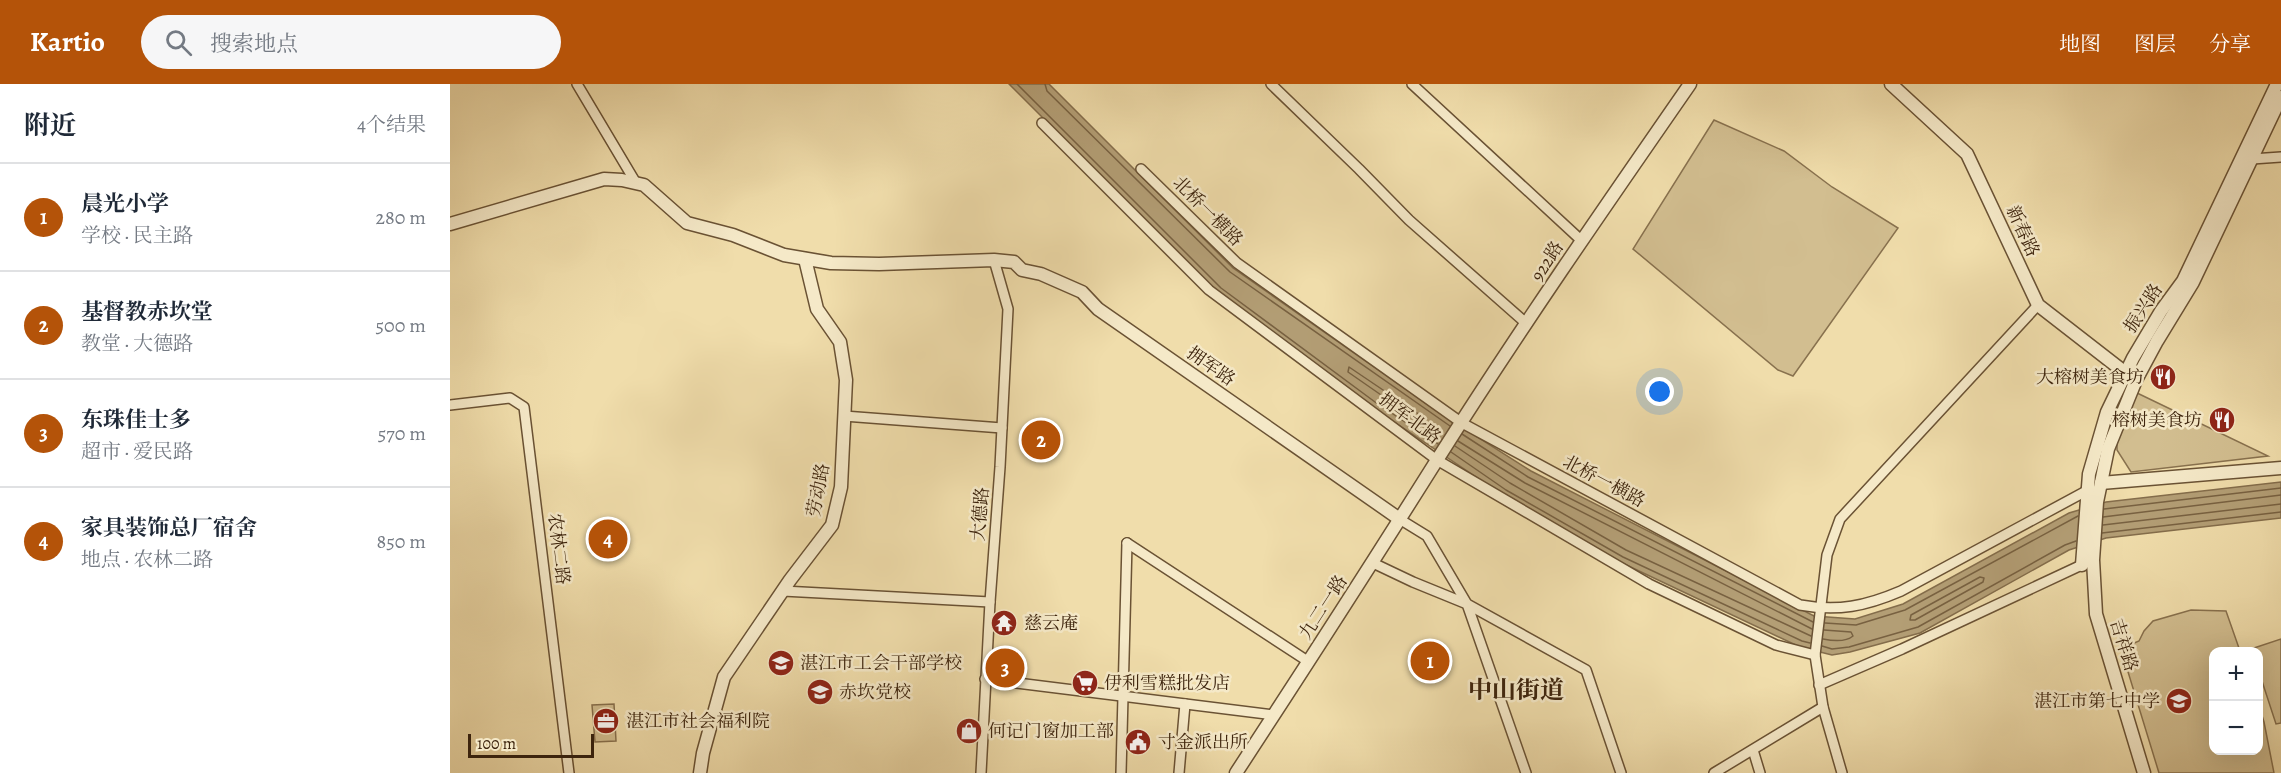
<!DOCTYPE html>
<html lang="zh">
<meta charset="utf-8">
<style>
body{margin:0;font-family:Alegreya,"Noto Serif SC",serif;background:#f6f6f7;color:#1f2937}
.controls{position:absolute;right:18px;bottom:18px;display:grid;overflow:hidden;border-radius:12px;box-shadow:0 6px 24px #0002}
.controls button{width:54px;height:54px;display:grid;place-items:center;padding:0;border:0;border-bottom:2px solid #e0e1e3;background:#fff;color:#1f2937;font:30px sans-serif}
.scale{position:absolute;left:18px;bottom:15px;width:126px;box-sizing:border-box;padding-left:6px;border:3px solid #3d240d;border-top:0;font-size:16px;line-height:21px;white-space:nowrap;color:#3d240d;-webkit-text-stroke:4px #f5e9c8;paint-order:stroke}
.you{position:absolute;left:1210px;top:308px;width:21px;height:21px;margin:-15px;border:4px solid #fff;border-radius:50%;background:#1a73e8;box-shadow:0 0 0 9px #1a73e833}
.badge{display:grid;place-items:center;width:39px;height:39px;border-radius:50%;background:#b45309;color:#fff;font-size:20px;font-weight:700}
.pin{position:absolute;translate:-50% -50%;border:3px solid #fff;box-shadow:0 2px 6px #0006}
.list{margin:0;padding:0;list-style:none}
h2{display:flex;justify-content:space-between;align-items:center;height:78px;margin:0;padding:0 24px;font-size:26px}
h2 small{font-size:20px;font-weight:400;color:#747a83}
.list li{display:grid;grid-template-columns:39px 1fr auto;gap:18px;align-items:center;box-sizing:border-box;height:108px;padding:0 24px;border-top:2px solid #e0e1e3}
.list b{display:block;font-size:22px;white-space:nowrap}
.list p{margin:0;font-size:20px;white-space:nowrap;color:#747a83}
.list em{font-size:20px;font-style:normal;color:#747a83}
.icon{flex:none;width:33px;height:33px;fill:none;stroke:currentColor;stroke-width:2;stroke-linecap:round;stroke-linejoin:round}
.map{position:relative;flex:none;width:1831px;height:689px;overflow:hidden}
header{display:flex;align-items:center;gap:36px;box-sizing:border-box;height:84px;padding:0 30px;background:#b45309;color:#fff}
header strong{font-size:28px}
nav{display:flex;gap:33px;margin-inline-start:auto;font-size:21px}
.search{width:420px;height:54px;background:#f6f6f7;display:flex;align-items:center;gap:15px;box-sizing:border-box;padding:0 21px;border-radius:33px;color:#747a83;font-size:22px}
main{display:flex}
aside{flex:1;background:#fff}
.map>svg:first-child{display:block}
.green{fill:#d2be90;stroke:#88714e;stroke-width:1.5}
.water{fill:#b39e75;stroke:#846d4b;stroke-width:1.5}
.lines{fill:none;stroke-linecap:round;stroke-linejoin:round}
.shore{stroke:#786141;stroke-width:1.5}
.minor-casing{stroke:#6a5234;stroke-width:12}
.tertiary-casing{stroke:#6a5234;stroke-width:15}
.minor{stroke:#f5e9c8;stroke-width:9}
.tertiary{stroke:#f5e9c8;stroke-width:12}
.labels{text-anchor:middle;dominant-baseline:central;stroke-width:5;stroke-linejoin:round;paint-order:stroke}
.street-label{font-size:18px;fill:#3d240d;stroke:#f5e9c8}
.poi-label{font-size:18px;fill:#3d240d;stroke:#f5e9c8;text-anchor:start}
.district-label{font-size:24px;font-weight:bold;fill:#3d240d;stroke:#f5e9c8}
</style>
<header>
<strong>Kartio</strong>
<div class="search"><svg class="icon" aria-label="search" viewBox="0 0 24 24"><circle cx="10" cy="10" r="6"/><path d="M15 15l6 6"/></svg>搜索地点</div>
<nav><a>地图</a><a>图层</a><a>分享</a></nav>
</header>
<main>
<aside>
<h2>附近<small>4个结果</small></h2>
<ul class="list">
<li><span class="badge">1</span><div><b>晨光小学</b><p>学校 · 民主路</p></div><em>280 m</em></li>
<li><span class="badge">2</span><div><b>基督教赤坎堂</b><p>教堂 · 大德路</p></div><em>500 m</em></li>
<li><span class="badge">3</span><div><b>东珠佳士多</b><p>超市 · 爱民路</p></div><em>570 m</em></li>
<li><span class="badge">4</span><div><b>家具装饰总厂宿舍</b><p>地点 · 农林二路</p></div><em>850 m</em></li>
</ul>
</aside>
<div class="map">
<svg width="1831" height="689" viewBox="0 0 1831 689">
<rect width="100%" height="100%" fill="#f0ddab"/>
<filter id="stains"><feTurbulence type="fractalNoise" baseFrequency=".00333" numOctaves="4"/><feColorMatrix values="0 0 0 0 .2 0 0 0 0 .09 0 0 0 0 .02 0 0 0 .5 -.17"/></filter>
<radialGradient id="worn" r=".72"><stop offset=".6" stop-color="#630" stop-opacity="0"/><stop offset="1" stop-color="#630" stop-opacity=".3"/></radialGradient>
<g class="green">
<polygon points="1264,36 1334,67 1382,103 1448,144 1343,292 1328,286 1183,165"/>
<polygon points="1685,308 1818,372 1681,388 1667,366 1667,359"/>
<polygon points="1741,526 1776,527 1790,567 1764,568 1764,666 1808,666 1809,622 1814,638 1824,689 1709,689 1671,565 1689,557 1694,547 1703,537"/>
<polygon points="1831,555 1831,639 1826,640 1809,588 1808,568 1802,567 1801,565"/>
<polygon points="164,620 166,657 145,658 142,621"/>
</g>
<polygon class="water" points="559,0 599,0 783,184 991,330 1081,387 1364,532 1405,535 1453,520 1619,429 1656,418 1831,398 1831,434 1656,454 1619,466 1470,549 1400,568 1382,571 1350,563 1170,478 1053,411 922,323 767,208"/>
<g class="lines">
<g class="shore">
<polyline points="567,0 771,204 925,318 988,360"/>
<polyline points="595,0 597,7 780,188 1000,342"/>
<polygon points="899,283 973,333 974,337 970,338 898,288"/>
<polyline points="1012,350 1078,393 1363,538"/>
<polyline points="1008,357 1075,399 1362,545"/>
<polyline points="1005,362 1060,399 1176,466 1361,552"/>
<polyline points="1001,368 1056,406 1173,473 1352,557 1360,559"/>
<polyline points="1654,425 1831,404"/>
<polyline points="1653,433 1831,411"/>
<polyline points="1653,441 1831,420"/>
<polyline points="1652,449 1831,428"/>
<polygon points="1530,493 1534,494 1533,498 1465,536 1460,536 1461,531"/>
<polyline points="1375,539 1406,541 1455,526 1628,432"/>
<path d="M 1373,555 C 1383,557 1396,558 1403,552 L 1401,548 L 1374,546"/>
<polyline points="1372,562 1382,565 1399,563 1468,543 1615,461 1626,457"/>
</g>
<defs>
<g id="minor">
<polyline points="127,0 186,99"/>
<polyline points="821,0 909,85 959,136 1077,240"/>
<polyline points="962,0 1132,157"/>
<polyline points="592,39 759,206 987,376 1199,500 1326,561 1365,571"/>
<polyline points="1802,75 1831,73"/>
<path d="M 691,85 L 787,179 L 1012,339 L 1350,521 C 1388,528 1416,522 1451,507 L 1640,405"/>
<polyline points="0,321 60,314 74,323 119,689"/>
<polyline points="394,332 552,344"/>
<polyline points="951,436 977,452 1017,520 1136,586 1171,689"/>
<polyline points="677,459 859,578"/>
<polyline points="923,479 963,498 1017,520 1076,689"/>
<polyline points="333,507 540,518"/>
<polyline points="535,595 824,631"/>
<polyline points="1369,601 1452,565 1638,478"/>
<polyline points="1303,666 1310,689"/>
<polyline points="531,689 540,518 550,383 558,225 544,176"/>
<polyline points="671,689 677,459"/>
<polyline points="729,689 735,620"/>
<polyline points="1264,689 1373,623"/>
<polyline points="1392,689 1373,623 1365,571 1377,471 1390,435 1588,221"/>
</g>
<g id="tertiary">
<polyline points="1441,0 1517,70 1588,221 1682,294"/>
<polyline points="0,140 154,95 172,96 194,101 237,139 283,151 334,171 381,179 429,180 544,176 564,178 572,186 591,190 632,208 648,225 951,436"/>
<polyline points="1651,399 1831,384"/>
<polyline points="1632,481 1639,390 1657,328 1683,274 1711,227 1733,197 1827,0"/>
<polyline points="250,689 253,669 274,593 340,496 382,441 391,403 396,296 390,258 367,225 355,175"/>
<path d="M 786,689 C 854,585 921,481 987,376 C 1068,248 1154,124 1240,0"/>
<polyline points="1694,689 1646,530 1643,476 1647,418 1658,365 1686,296 1707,257 1743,198 1831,13"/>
</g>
</defs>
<use href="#minor" class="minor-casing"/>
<use href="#tertiary" class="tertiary-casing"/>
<use href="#minor" class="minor"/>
<use href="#tertiary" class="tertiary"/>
</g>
<defs>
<symbol id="restaurant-disc" viewBox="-11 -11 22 22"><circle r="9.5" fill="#8f2418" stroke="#f5e9c8"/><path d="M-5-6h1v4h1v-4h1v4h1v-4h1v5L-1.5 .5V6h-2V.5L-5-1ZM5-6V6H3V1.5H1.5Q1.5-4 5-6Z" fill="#fff"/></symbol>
<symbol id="temple-disc" viewBox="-11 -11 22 22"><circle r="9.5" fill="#8f2418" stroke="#f5e9c8"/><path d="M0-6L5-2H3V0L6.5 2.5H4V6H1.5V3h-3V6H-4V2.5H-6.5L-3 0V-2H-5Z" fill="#fff"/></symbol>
<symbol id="school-disc" viewBox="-11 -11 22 22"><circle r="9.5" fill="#8f2418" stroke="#f5e9c8"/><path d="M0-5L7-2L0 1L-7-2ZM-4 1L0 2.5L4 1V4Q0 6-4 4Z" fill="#fff"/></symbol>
<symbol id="supermarket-disc" viewBox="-11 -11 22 22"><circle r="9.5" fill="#8f2418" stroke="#f5e9c8"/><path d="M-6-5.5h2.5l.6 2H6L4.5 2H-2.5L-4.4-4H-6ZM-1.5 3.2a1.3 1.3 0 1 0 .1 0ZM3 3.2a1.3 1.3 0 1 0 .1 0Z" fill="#fff"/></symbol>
<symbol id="office-disc" viewBox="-11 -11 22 22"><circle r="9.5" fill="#8f2418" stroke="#f5e9c8"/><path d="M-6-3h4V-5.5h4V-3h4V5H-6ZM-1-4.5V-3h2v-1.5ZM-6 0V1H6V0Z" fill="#fff"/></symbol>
<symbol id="shop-disc" viewBox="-11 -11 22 22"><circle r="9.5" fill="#8f2418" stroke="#f5e9c8"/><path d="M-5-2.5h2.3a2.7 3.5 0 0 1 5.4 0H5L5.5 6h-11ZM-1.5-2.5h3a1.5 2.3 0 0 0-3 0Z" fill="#fff"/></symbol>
<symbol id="civic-disc" viewBox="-11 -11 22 22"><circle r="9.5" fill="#8f2418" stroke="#f5e9c8"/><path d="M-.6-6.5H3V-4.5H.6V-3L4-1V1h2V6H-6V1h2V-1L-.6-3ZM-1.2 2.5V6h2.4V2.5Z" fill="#fff"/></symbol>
</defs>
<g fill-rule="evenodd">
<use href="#restaurant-disc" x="1698" y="278" width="30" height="30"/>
<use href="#restaurant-disc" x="1757" y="321" width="30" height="30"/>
<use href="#temple-disc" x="539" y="524" width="30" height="30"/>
<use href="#school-disc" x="316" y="564" width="30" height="30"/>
<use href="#supermarket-disc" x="620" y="584" width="30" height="30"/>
<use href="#school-disc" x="355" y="593" width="30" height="30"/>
<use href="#school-disc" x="1714" y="602" width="30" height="30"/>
<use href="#office-disc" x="141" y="622" width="30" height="30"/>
<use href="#shop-disc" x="504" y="632" width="30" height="30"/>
<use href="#civic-disc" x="673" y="643" width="30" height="30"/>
</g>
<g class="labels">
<g class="street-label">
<text transform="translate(758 127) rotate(45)">北桥一横路</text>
<text transform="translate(1573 147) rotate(65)">新春路</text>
<text transform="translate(1097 177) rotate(-57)">922路</text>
<text transform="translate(1693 224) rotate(-57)">振兴路</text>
<text transform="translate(761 282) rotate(35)">拥军路</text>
<text transform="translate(960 334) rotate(37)">拥军北路</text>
<text transform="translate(1154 397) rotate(28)">北桥一横路</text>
<text transform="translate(368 406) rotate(-79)">劳动路</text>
<text transform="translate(530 430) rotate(-85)">大德路</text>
<text transform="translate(109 465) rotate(83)">农林二路</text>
<text transform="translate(873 523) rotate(-57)">九二一路</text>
<text transform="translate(1674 561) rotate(73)">吉祥路</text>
</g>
<g class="poi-label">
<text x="1694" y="293" text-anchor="end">大榕树美食坊</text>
<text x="1752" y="336" text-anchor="end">榕树美食坊</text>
<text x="574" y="539">慈云庵</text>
<text x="350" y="579">湛江市工会干部学校</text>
<text x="654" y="599">伊利雪糕批发店</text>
<text x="389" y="608">赤坎党校</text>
<text x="1710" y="617" text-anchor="end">湛江市第七中学</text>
<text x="176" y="637">湛江市社会福利院</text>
<text x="538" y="647">何记门窗加工部</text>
<text x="708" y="658">寸金派出所</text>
</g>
<g class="district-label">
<text x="1066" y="606">中山街道</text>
</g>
</g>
<rect width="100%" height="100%" filter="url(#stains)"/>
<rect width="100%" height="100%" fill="url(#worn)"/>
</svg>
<div class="controls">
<button>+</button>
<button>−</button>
</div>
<div class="scale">100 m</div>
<div class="you"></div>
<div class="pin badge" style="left:980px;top:577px">1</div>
<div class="pin badge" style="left:591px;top:356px">2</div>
<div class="pin badge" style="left:555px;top:584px">3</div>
<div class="pin badge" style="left:158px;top:455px">4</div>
</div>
</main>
